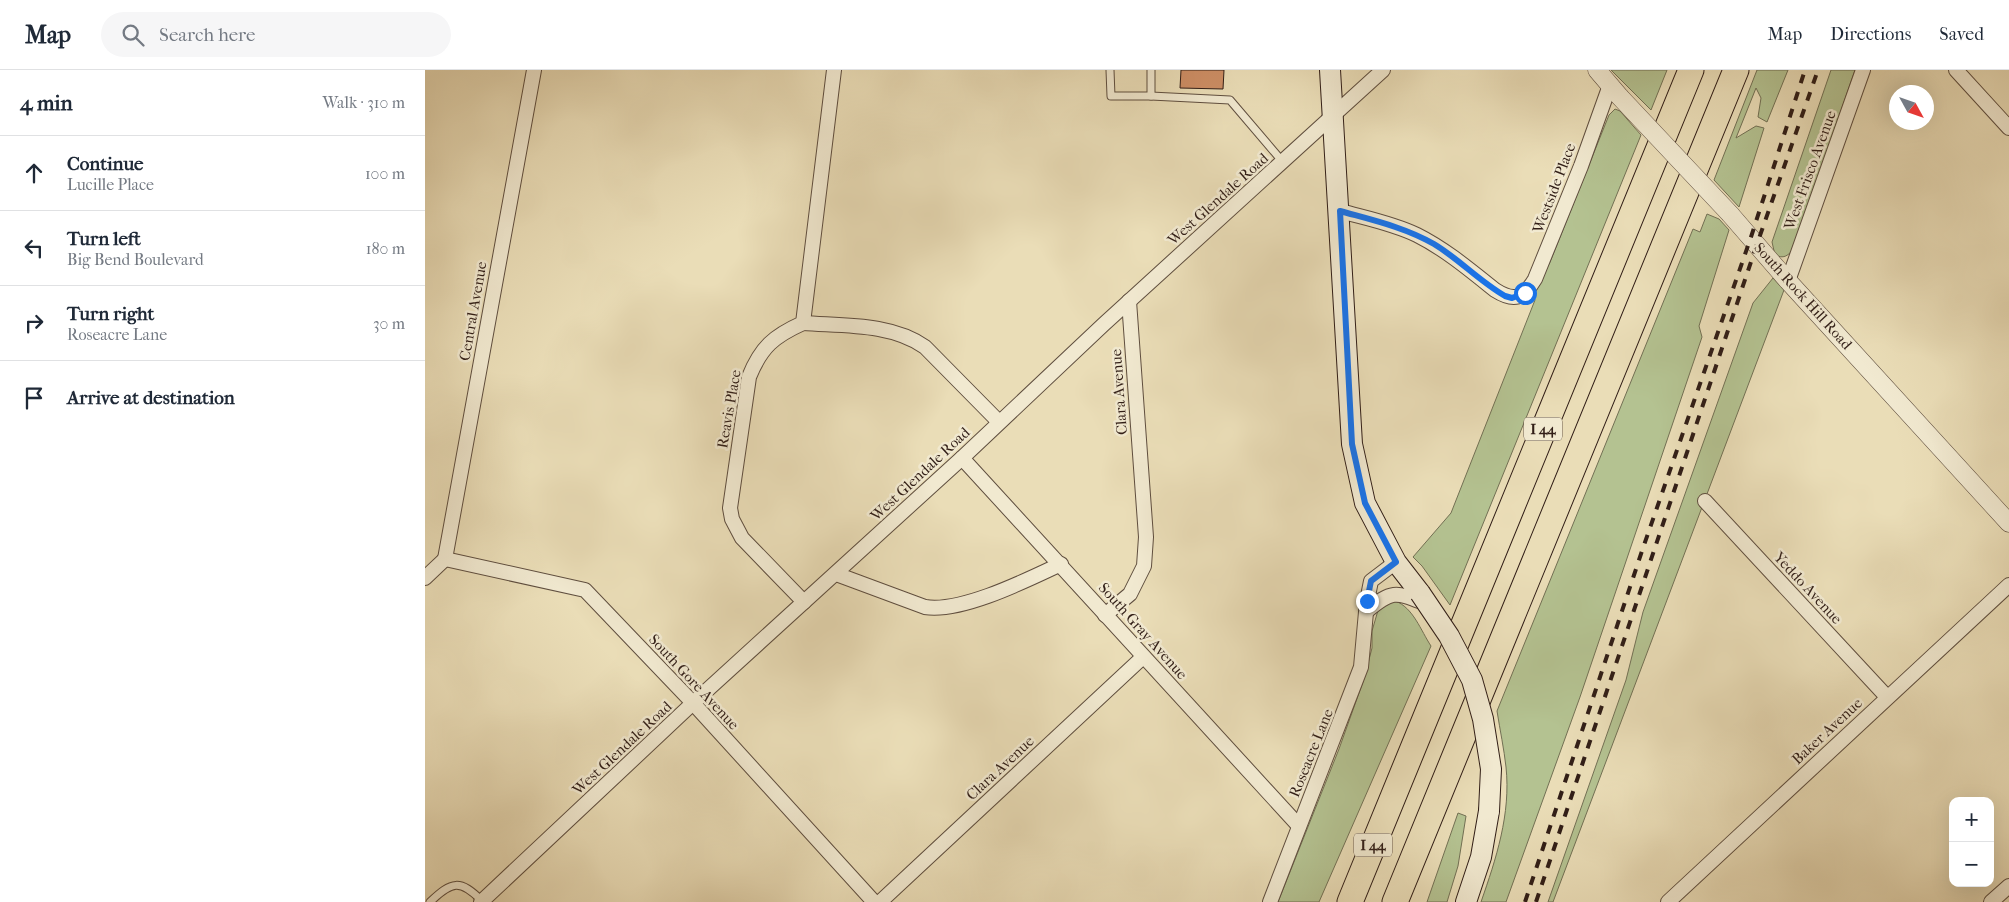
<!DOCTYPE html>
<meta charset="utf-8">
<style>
body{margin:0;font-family:"IM FELL French Canon",serif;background:#f6f6f7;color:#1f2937}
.controls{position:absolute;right:15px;bottom:15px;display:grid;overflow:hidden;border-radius:10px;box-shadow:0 5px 20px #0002}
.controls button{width:45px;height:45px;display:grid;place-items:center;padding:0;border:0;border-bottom:1px solid #e0e1e3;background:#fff;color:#1f2937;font:25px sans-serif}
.compass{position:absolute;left:1464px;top:15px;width:45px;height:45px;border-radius:50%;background:#fff;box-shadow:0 5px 20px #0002;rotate:130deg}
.stop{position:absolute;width:15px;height:15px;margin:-11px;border:4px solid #1a73e8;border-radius:50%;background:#fff}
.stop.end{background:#1a73e8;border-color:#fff;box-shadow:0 1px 5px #0008}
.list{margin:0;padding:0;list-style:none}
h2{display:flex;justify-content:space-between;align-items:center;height:65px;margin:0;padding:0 20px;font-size:21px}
h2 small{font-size:16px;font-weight:400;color:#747a83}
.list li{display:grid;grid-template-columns:32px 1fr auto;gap:15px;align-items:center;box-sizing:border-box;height:75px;padding:0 20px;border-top:1px solid #e0e1e3}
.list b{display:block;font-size:19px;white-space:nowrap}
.list p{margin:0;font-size:16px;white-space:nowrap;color:#747a83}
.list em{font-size:16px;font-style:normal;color:#747a83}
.icon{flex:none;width:28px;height:28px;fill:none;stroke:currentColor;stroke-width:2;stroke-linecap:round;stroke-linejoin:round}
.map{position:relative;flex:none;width:1584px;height:832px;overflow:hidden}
header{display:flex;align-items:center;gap:30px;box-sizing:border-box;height:70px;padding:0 25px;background:#fff;border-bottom:1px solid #e0e1e3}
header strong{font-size:24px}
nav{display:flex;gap:28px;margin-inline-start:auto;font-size:18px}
.search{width:350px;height:45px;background:#f6f6f7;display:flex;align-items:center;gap:12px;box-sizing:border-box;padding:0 18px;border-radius:28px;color:#747a83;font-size:19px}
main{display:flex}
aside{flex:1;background:#fff}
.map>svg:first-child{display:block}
.green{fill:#b4c291;stroke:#727054}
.building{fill:#cd8e65;stroke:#311e17}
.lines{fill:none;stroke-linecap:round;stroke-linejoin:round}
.service-casing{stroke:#5f4e3f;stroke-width:9}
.minor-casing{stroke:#5f4e3f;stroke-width:16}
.tertiary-casing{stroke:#5f4e3f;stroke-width:19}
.secondary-casing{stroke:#311e17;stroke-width:22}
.motorway-casing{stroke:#311e17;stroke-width:27}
.service{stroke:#f1e9d0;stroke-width:7}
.minor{stroke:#f1e9d0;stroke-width:14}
.tertiary{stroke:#f1e9d0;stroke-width:18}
.secondary{stroke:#f1e9d0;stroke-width:20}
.motorway{stroke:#eaddb7;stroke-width:25}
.rail{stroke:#311e17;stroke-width:4;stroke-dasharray:9 9;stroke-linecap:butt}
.tertiary-bridge-casing{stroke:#5f4e3f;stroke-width:19;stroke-linecap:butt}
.secondary-bridge-casing{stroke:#311e17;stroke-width:22;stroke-linecap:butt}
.tertiary-bridge{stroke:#f1e9d0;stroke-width:18}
.secondary-bridge{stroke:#f1e9d0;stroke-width:20}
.route{stroke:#1a73e8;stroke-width:6}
.labels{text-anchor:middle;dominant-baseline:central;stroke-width:5;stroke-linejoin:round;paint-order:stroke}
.shield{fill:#f1e9d0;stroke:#6b5b4e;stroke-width:1}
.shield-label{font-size:14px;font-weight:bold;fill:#311e17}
.street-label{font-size:15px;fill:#311e17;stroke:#f1e9d0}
</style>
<header>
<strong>Map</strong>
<div class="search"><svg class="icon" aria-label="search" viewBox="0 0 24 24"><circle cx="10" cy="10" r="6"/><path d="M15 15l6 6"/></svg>Search here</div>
<nav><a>Map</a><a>Directions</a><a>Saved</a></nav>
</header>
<main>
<aside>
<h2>4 min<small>Walk · 310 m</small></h2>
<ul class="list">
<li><svg class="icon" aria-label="ahead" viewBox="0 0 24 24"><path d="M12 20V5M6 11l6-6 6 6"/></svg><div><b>Continue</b><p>Lucille Place</p></div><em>100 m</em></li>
<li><svg class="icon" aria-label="left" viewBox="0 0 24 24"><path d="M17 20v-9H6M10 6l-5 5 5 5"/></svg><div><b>Turn left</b><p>Big Bend Boulevard</p></div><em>180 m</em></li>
<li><svg class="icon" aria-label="right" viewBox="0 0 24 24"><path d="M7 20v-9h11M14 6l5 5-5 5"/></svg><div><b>Turn right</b><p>Roseacre Lane</p></div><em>30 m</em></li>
<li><svg class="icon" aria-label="arrive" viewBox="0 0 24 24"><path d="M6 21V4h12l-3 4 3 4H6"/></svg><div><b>Arrive at destination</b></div></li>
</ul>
</aside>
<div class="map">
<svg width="1584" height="832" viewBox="0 0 1584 832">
<rect width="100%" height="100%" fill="#eaddb7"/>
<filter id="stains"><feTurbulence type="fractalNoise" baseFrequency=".004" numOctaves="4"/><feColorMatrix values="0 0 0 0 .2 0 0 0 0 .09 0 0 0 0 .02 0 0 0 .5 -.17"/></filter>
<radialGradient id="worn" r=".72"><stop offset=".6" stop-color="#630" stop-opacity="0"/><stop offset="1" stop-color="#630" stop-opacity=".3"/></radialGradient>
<g class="green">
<polygon points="1186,0 1242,0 1226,40"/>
<polygon points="1332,0 1363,0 1342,52 1333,47 1336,28 1331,18 1311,68 1331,56 1339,58 1314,137 1289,110"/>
<path d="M 1406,0 L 1430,0 L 1368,180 C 1362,186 1359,189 1350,185 L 1347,172 Z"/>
<polygon points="1190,39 1195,41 1216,65 1025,535 997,496 988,487 1026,443 1110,230 1108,224 1125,192 1184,45"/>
<path d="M 1282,144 L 1294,149 L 1304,160 L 1274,256 L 1277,267 L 1155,627 L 1081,832 L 1056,832 C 1071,789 1086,744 1081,697 C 1079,679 1075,660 1072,641 L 1268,159 L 1275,162 Z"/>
<polygon points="1348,208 1359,220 1128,832 1123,832 1201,610 1218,542 1328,233"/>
<path d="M 970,531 C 988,537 996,561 1006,576 L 894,832 L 853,832 L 914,679 L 939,609 L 947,578 L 947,561 L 954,537 Z"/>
<polygon points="1033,743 1041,746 1033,796 1022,832 1002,832"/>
</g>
<polygon class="building" points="756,0 799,0 798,19 755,18"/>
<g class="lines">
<defs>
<g id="service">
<polyline points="685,0 686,26 726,26 805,30 857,91"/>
<polyline points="726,26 726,0"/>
<path d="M 5,832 C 27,811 35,809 57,831"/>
</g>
<g id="minor">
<polyline points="1531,0 1584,58"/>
<path d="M 915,141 C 940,148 967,153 992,165 C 1020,179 1045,200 1070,220 C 1089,232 1098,229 1110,209 L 1156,96 L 1185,15"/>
<polyline points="1363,211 1438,0"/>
<path d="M 378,253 C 418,256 466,253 500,277 L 574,352"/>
<polyline points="537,388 874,756"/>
<polyline points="1280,431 1462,627"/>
<polyline points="20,489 160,520 268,633 449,832"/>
<polyline points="20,489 109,0"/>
<path d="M 411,504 L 500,537 C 536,543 602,510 636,494"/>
<polyline points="0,508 20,489"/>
<path d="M 379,532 L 317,468 L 307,449 L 305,438 L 324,307 C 336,277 349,266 378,253 L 409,0"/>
<path d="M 942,541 C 968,519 971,522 1002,534"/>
<polyline points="680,545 705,524 719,496 721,467 704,231"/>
<polyline points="56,832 268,633 537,388 679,254 958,0"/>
<polyline points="455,832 718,587"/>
<polyline points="845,832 936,597 942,531 946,511 971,492"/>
<polyline points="1243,832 1584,515"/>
<polyline points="1566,832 1584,816"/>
</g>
<g id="tertiary">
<polyline points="1172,0 1195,27"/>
<polyline points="1305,144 1363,211 1584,453"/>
</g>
<g id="secondary">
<polyline points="905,0 927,374 940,433 971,492 995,523"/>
<polyline points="1041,832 1056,787 1064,741"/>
</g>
<g id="motorway">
<polyline points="925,832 1266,0"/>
<polyline points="970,832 1311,0"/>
</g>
</defs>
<use href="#service" class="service-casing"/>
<use href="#minor" class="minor-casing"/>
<use href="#tertiary" class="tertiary-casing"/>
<use href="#secondary" class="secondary-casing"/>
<use href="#motorway" class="motorway-casing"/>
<use href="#service" class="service"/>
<use href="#minor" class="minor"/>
<use href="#tertiary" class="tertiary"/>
<use href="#secondary" class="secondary"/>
<use href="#motorway" class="motorway"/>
<g class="rail">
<polyline points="1100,832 1218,478 1326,167 1380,0"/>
<polyline points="1111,832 1332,174 1393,0"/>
</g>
<defs>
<polyline id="tertiary-bridge" points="1195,27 1305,144"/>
<polyline id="secondary-bridge" points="995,523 1024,566 1047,610 1058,649 1066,699 1064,741"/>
</defs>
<use href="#tertiary-bridge" class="tertiary-bridge-casing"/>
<use href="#secondary-bridge" class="secondary-bridge-casing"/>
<use href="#tertiary-bridge" class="tertiary-bridge"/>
<use href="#secondary-bridge" class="secondary-bridge"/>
</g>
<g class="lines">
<path class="route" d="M 942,531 L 946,511 L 971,492 L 940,433 L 927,374 L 915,141 C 947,150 979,157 1009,174 C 1034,189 1054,211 1080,226 L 1087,228 L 1100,223"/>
</g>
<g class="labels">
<g class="shield">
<rect x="1099" y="347.5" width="38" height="23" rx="4"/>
<rect x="929" y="763.5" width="38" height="23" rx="4"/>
</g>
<g class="shield-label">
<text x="1118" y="359">I 44</text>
<text x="948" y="775">I 44</text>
</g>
<g class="street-label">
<text transform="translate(1385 100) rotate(-70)">West Frisco Avenue</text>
<text transform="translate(1129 118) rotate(-69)">Westside Place</text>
<text transform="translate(793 129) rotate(-42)">West Glendale Road</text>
<text transform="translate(1378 226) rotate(48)">South Rock Hill Road</text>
<text transform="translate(48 241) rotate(-80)">Central Avenue</text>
<text transform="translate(694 322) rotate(-94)">Clara Avenue</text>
<text transform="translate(304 339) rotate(-80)">Reavis Place</text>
<text transform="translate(495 404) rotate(-43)">West Glendale Road</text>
<text transform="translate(1383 518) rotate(47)">Yeddo Avenue</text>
<text transform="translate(718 561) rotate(48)">South Gray Avenue</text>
<text transform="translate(269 612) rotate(47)">South Gore Avenue</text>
<text transform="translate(1402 661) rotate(-43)">Baker Avenue</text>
<text transform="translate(197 678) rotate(-43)">West Glendale Road</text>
<text transform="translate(886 683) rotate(-68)">Roseacre Lane</text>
<text transform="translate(575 698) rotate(-43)">Clara Avenue</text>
</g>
</g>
<rect width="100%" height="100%" filter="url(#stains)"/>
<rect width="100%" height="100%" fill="url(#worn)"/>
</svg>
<div class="controls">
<button>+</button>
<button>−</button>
</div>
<svg class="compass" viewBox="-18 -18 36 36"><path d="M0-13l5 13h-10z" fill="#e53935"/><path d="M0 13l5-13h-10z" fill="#747a83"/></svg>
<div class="stop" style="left:1100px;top:223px"></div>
<div class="stop end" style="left:942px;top:531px"></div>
</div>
</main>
